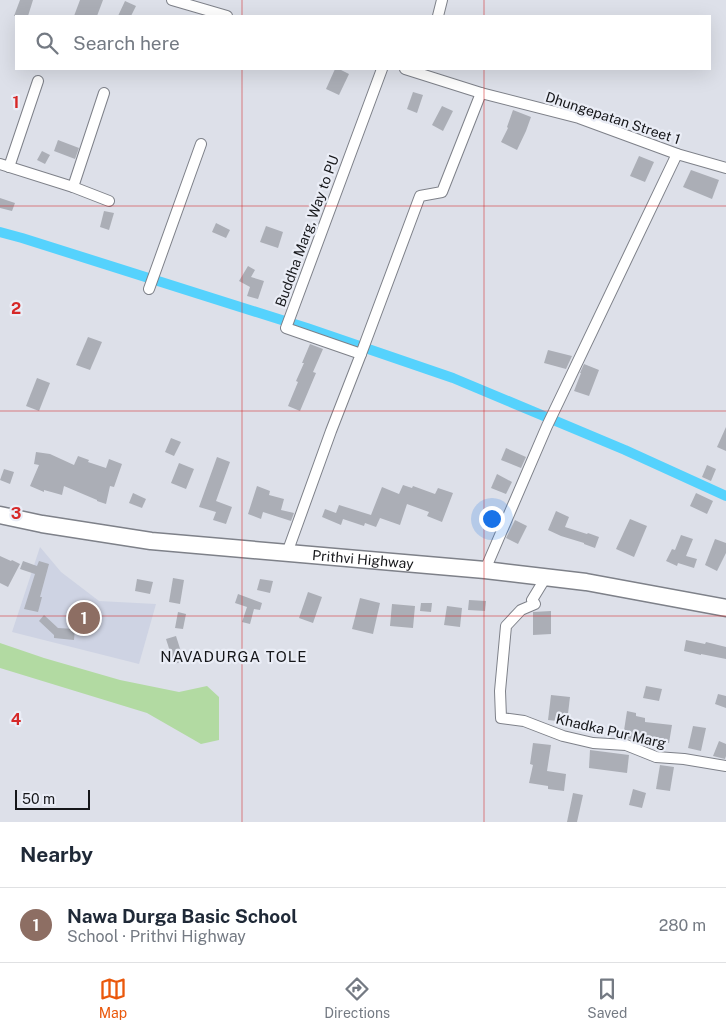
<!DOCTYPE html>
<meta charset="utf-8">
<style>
body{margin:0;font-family:"Public Sans",sans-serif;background:#f2f2f3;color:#1f2937}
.scale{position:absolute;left:15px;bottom:12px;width:75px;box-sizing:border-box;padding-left:5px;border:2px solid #151619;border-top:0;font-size:14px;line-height:18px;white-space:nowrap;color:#151619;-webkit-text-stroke:4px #eaedf6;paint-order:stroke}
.you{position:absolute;left:491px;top:518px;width:18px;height:18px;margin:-12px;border:4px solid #fff;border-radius:50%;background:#1a73e8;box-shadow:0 0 0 8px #1a73e833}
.badge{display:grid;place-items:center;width:32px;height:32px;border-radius:50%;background:#ea580c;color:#fff;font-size:16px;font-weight:700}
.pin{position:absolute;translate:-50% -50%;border:2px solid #fff;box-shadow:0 1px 5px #0006}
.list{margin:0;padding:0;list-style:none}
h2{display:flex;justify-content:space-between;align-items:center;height:65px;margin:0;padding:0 20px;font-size:21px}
h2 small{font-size:16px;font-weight:400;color:#747a83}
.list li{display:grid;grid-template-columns:32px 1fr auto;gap:15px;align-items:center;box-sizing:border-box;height:75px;padding:0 20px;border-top:1px solid #e0e1e3}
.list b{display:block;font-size:19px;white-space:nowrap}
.list p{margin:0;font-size:16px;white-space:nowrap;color:#747a83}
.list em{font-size:16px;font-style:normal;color:#747a83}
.icon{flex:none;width:28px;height:28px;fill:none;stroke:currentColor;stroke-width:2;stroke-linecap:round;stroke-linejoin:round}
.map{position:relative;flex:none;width:726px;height:822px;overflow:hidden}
.search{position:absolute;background:#fff;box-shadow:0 5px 20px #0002;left:15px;right:15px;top:15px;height:55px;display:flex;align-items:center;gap:12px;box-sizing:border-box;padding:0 18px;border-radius:0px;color:#747a83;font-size:19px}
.sheet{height:140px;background:#fff}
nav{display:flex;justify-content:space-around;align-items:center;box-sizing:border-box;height:70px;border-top:1px solid #e0e1e3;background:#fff;font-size:14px;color:#747a83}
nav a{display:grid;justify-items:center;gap:2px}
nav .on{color:#ea580c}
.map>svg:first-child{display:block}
.built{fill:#ced3e3}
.green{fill:#b2daa2}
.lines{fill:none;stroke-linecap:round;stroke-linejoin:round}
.canal{stroke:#55d2fd;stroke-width:10}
.building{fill:#abaeb6}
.minor-casing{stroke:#7e8189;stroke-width:12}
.trunk-casing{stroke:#7e8189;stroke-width:19}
.minor{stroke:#fff;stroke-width:10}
.trunk{stroke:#fff;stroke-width:16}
.grid{fill:none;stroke:#d62828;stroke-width:1;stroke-opacity:0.55}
.labels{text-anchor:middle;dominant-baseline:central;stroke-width:4.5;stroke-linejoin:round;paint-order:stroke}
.street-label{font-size:14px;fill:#151619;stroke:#eaedf6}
.neighbourhood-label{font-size:15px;letter-spacing:1px;fill:#151619;stroke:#eaedf6}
.grid-label{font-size:16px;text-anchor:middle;font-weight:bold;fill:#d62828;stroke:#eaedf6;stroke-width:4.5;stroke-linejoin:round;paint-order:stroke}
</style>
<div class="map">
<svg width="726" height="822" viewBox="0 0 726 822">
<rect width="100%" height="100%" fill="#dde0e9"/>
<polygon class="built" points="40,547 61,572 99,601 156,604 139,664 12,632"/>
<polygon class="green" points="0,643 44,658 120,680 179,692 207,686 219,697 219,740 201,744 147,713 0,668"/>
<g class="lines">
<polyline class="canal" points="0,232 22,238 307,328 453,378 625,450 726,496"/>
</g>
<g class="building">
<polygon points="20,0 33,0 28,16 14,16"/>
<polygon points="80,0 103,0 97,16 74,16"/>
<polygon points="125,1 136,6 131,16 118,16"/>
<polygon points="335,69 339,69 349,74 339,95 326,89"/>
<polygon points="413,92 423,95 417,113 407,109"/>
<polygon points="442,106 453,111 443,131 432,125"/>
<polygon points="513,110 531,117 526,131 517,150 501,142 508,128 507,127"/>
<polygon points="58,140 79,148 75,159 54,151"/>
<polygon points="42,151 50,155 45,164 37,160"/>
<polygon points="639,156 654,162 645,182 630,176"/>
<polygon points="691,170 719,180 712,199 683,187"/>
<polygon points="0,198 15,203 12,211 0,208"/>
<polygon points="104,211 114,213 109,230 100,227"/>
<polygon points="216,223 230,230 226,238 212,232"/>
<polygon points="266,226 283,232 278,248 260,242"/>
<polygon points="248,266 255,270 251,277 264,281 258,299 247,296 250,287 239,281"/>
<polygon points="88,337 102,342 90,370 76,365"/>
<polygon points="310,344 323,349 313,372 316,373 300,411 288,406 298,382 296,381 304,363 302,363"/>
<polygon points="548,350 572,356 566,369 544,363"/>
<polygon points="584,364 599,370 589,396 574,391 581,373 580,373"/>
<polygon points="37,378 50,383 39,411 26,406"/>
<polygon points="726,427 726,451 717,447"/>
<polygon points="171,438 181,442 174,456 165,452"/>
<polygon points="506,448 526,457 521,468 501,460"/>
<polygon points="36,452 50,454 74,465 78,456 89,460 88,462 106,468 109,459 122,464 114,487 110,486 106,504 97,501 97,500 64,486 62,495 44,490 44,492 30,486 39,465 34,464"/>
<polygon points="217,457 230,462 216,501 232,507 226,524 213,520 216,512 199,507"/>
<polygon points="179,463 194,469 186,489 171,483"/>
<polygon points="707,465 716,469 711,481 702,477"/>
<polygon points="4,469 14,472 10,484 0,480"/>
<polygon points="497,474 512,482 506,494 491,488"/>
<polygon points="403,485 412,488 413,486 435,494 438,488 453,493 442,522 427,516 429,512 407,504 400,525 380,518 376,527 365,523 364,526 343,519 341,525 322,517 325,509 336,513 339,505 371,515 382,487 399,494"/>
<polygon points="257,486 270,491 269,495 284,499 281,510 294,513 291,521 263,512 261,519 248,514"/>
<polygon points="133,493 146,499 142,508 129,503"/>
<polygon points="696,493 713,501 707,514 690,506"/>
<polygon points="556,511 569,517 565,527 587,534 588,533 599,537 595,548 584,544 584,543 561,536 548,530"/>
<polygon points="630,519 647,526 634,557 616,549"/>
<polygon points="515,520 527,526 518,544 506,538"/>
<polygon points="681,535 693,539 686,556 697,559 694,568 678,563 677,566 666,561 672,549 675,550"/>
<polygon points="715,539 726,543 726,553 717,571 705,565"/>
<polygon points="0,556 11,561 12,560 20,564 8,587 0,583"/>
<polygon points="23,561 37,566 39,561 49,564 40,597 42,597 38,612 24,609 35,574 20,569"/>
<polygon points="173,578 184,580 180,604 169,602"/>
<polygon points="137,579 153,582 150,594 135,591"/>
<polygon points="260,579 273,581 270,593 257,590"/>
<polygon points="308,592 322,597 313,623 299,618"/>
<polygon points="238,594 262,603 260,610 254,609 250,624 242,622 247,607 235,603"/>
<polygon points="360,598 380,603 373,634 352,629"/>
<polygon points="469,600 486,601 485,611 468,610"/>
<polygon points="421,603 432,603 431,612 420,611"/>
<polygon points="392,604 415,606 413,628 390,626"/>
<polygon points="447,606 462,608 460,627 444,625"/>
<polygon points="551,611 551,634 533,635 533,612"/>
<polygon points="178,612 186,614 183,629 175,628"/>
<polygon points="44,615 58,628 75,629 74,640 54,638 54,635 39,621"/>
<polygon points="176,636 184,661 174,664 166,639"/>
<polygon points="686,640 705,644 706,642 726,647 726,659 701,654 701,655 684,651"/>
<polygon points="646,686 662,689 659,701 643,698"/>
<polygon points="718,694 726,696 726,708 715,704"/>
<polygon points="551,695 570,697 567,722 548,720"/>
<polygon points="627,711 636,713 636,716 645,718 645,722 672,725 669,743 642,740 642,742 623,737"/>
<polygon points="693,726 706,728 701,751 688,748"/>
<polygon points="719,741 726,744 726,756 725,759 713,756"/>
<polygon points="533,743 551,745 547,771 566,774 564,791 548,789 548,786 529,783 533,765 530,764"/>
<polygon points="590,750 629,755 627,773 589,768"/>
<polygon points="660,765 674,767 670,791 656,789"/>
<polygon points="633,789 646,793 642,808 629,805"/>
<polygon points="573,793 583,795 577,822 567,822"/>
</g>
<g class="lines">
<defs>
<g id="minor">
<polyline points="172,0 227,16"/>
<polyline points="438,16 442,0"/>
<polyline points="405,69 481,93 579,118 677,154 726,168"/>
<polyline points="0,164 73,187 109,201"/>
<polyline points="9,167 38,81"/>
<polyline points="73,187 104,93"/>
<polyline points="149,289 201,144"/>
<polyline points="361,354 420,196 442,192 481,93"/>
<polyline points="287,553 331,431 361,354 286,328 382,69"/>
<polyline points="485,570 547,426 677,154"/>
<polyline points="546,577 532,600 535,604 521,610 506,626 500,691 501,718 524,721 563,736 593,743 626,745 656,757 684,759 726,766"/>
</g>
<g id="trunk">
<path id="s1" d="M 0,515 L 42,524 L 151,541 L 485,570 L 586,582 L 726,608"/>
</g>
</defs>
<use href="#minor" class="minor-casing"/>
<use href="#trunk" class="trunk-casing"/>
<use href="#minor" class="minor"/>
<use href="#trunk" class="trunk"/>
</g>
<path class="grid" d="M 242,0 L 242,16M 484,0 L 484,16M 242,69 L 242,822M 484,69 L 484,822M 0,206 L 726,206M 0,411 L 726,411M 0,616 L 726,616"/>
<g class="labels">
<g class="street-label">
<text transform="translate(613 118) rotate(18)">Dhungepatan Street 1</text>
<text transform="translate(307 231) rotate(-70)">Buddha Marg, Way to PU</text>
<text stroke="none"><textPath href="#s1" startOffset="366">Prithvi Highway</textPath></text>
<text transform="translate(611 731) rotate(13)">Khadka Pur Marg</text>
</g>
<g class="neighbourhood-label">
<text x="234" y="656">NAVADURGA TOLE</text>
</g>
</g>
<g class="grid-label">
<text x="16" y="108">1</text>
<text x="16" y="314">2</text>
<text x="16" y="519">3</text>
<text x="16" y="725">4</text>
</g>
</svg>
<div class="scale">50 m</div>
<div class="you"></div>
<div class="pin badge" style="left:84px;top:618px;background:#8d6e63">1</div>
<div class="search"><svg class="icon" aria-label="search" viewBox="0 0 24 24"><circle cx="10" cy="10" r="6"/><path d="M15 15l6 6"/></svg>Search here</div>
</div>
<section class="sheet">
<h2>Nearby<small></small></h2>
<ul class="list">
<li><span class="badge" style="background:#8d6e63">1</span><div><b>Nawa Durga Basic School</b><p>School · Prithvi Highway</p></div><em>280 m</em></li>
</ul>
</section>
<nav>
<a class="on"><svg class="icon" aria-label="map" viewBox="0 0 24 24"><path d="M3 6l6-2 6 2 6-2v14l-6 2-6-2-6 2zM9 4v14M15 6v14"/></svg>Map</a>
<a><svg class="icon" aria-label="directions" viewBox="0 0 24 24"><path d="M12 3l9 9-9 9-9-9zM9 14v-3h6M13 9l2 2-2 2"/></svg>Directions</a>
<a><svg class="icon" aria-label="saved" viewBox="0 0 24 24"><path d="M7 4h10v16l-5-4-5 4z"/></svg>Saved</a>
</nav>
